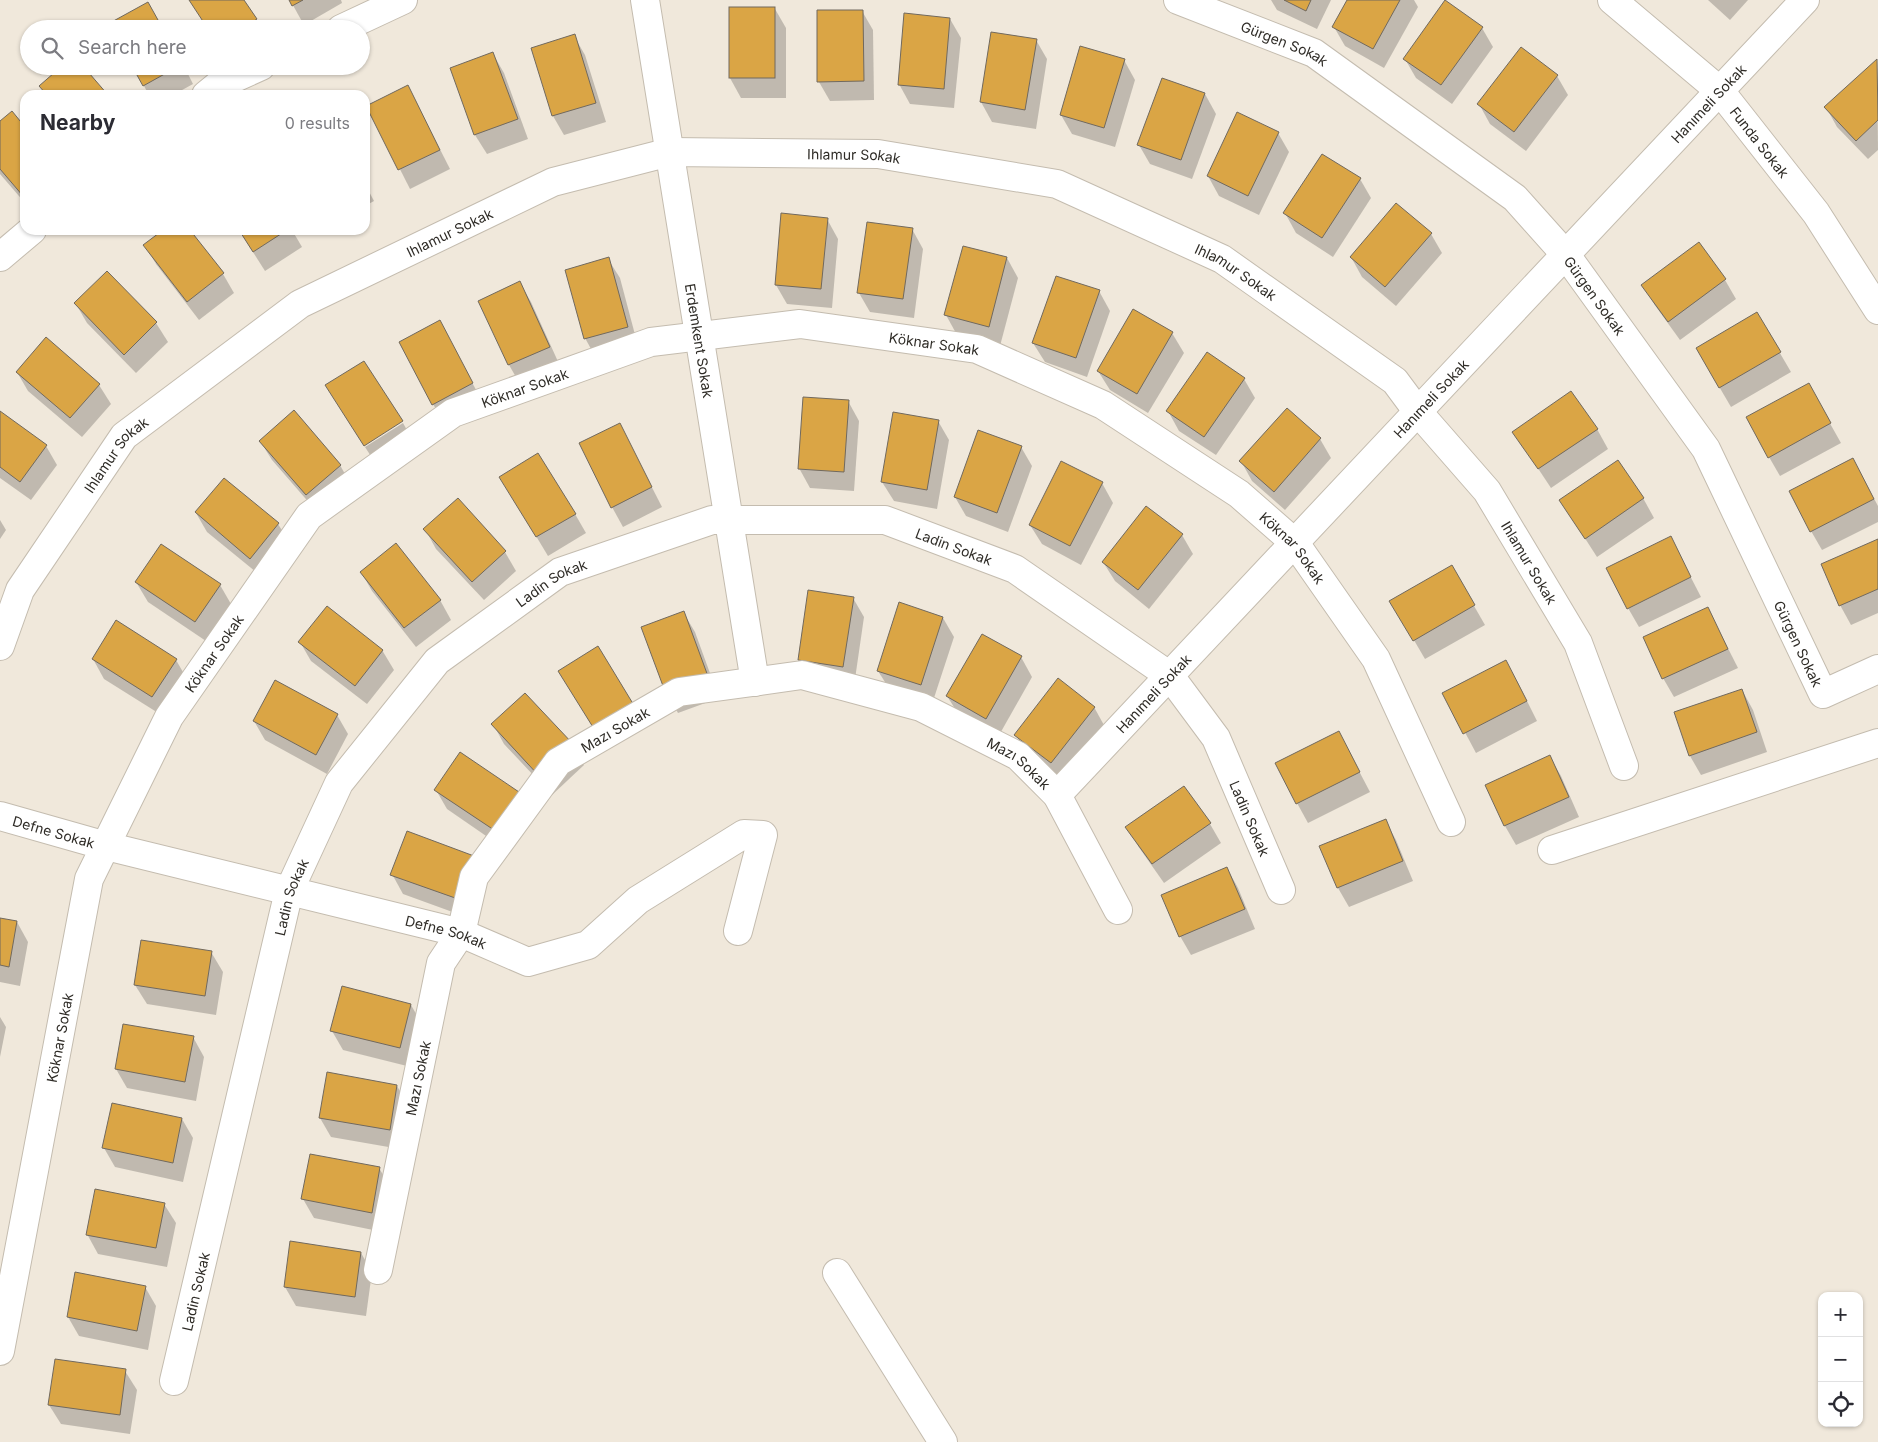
<!DOCTYPE html>
<meta charset="utf-8">
<style>
body{margin:0;font-family:Inter,sans-serif;background:#f2f2f3;color:#2b2b33}
.controls{position:absolute;right:15px;bottom:15px;display:grid;overflow:hidden;border-radius:10px;box-shadow:0 1px 4px #0004}
.controls button{width:45px;height:45px;display:grid;place-items:center;padding:0;border:0;border-bottom:1px solid #e1e1e2;background:#fff;color:#2b2b33;font:25px sans-serif}
.list{margin:0;padding:0;list-style:none}
h2{display:flex;justify-content:space-between;align-items:center;height:65px;margin:0;padding:0 20px;font-size:21px}
h2 small{font-size:16px;font-weight:400;color:#7c7c81}
.icon{flex:none;width:28px;height:28px;fill:none;stroke:currentColor;stroke-width:2;stroke-linecap:round;stroke-linejoin:round}
.map{position:relative;flex:none;width:1878px;height:1442px;overflow:hidden}
.search{position:absolute;background:#fff;box-shadow:0 1px 4px #0004;left:20px;top:20px;width:350px;height:55px;display:flex;align-items:center;gap:12px;box-sizing:border-box;padding:0 18px;border-radius:28px;color:#7c7c81;font-size:19px}
.panel{position:absolute;background:#fff;box-shadow:0 1px 4px #0004;left:20px;top:90px;width:350px;height:145px;border-radius:15px}
.map>svg:first-child{display:block}
.shadow{fill:#0003}
.building{fill:#daa545;stroke:#71695e}
.lines{fill:none;stroke-linecap:round;stroke-linejoin:round}
.minor-casing{stroke:#c4bcaf;stroke-width:30}
.minor{stroke:#fff;stroke-width:28}
.labels{text-anchor:middle;dominant-baseline:central;stroke-width:4;stroke-linejoin:round;paint-order:stroke}
.street-label{font-size:14px;fill:#2f2c27;stroke:#f0e8db}
</style>
<div class="map">
<svg width="1878" height="1442" viewBox="0 0 1878 1442">
<rect width="100%" height="100%" fill="#f0e8db"/>
<g class="shadow">
<polygon points="190,0 243,0 261,29 208,29"/>
<polygon points="290,0 341,0 342,3 304,25"/>
<polygon points="1271,0 1331,0 1317,29 1277,10"/>
<polygon points="1349,0 1414,0 1418,7 1384,68 1345,46 1334,27"/>
<polygon points="1708,0 1748,0 1730,20"/>
<polygon points="730,9 775,9 786,28 786,98 741,98 730,78"/>
<polygon points="862,11 873,30 874,100 830,101 819,82"/>
<polygon points="950,19 961,38 954,108 910,104 899,84"/>
<polygon points="1482,28 1493,47 1452,104 1416,78 1405,59"/>
<polygon points="574,36 585,55 606,122 564,135 553,116"/>
<polygon points="1036,40 1047,59 1036,129 992,122 981,102"/>
<polygon points="493,54 504,73 528,139 487,154 475,135 451,69"/>
<polygon points="1124,60 1135,80 1115,147 1072,134 1061,115"/>
<polygon points="1877,60 1878,150 1868,159 1837,127 1826,107"/>
<polygon points="133,66 184,66 193,84 173,95 149,95"/>
<polygon points="1557,76 1568,95 1526,151 1490,124 1479,104"/>
<polygon points="1205,94 1216,114 1192,179 1150,164 1139,145"/>
<polygon points="368,106 418,106 450,169 410,189"/>
<polygon points="0,123 25,129 25,203 0,174"/>
<polygon points="1278,133 1289,152 1259,215 1219,196 1208,176"/>
<polygon points="1360,179 1371,198 1333,257 1296,233 1285,213"/>
<polygon points="365,184 374,201 365,206"/>
<polygon points="827,219 838,239 832,308 787,304 776,285"/>
<polygon points="912,229 923,249 914,318 870,312 859,293"/>
<polygon points="165,230 189,230 223,274 234,293 199,320 156,264 145,245"/>
<polygon points="239,230 292,230 302,247 265,271"/>
<polygon points="1431,234 1442,253 1396,306 1362,277 1351,257"/>
<polygon points="1699,244 1725,280 1736,299 1680,340 1654,304 1643,285"/>
<polygon points="1007,258 1018,278 1000,346 957,335 946,315"/>
<polygon points="608,259 620,278 638,346 596,358 585,338"/>
<polygon points="107,273 156,323 168,342 136,373 87,323 76,304"/>
<polygon points="520,283 531,302 560,366 520,384 509,365 480,301"/>
<polygon points="1099,291 1110,311 1087,377 1045,362 1033,343"/>
<polygon points="1134,311 1172,333 1184,353 1148,413 1110,390 1098,371"/>
<polygon points="1757,314 1791,372 1731,407 1697,349"/>
<polygon points="450,341 483,403 444,423 433,404"/>
<polygon points="17,372 99,385 111,404 82,437 28,391"/>
<polygon points="1244,379 1255,398 1216,455 1179,431 1168,411"/>
<polygon points="848,401 859,421 854,491 810,488 799,468"/>
<polygon points="1819,404 1841,443 1780,476 1769,457"/>
<polygon points="0,412 46,446 57,465 31,500 0,478"/>
<polygon points="938,421 949,440 937,509 894,501 882,482"/>
<polygon points="403,423 413,441 376,464 365,447"/>
<polygon points="620,425 662,507 623,527 612,507"/>
<polygon points="1597,429 1608,449 1551,488 1514,432"/>
<polygon points="1320,439 1331,458 1285,510 1252,481 1241,461"/>
<polygon points="260,441 340,465 351,485 318,513 272,460"/>
<polygon points="1021,447 1032,466 1008,532 966,516 955,497"/>
<polygon points="1853,459 1878,506 1878,522 1822,550 1811,531"/>
<polygon points="225,479 278,524 290,543 262,577 207,532 196,513"/>
<polygon points="1102,483 1113,503 1081,565 1042,544 1030,525"/>
<polygon points="512,496 575,514 586,533 548,556"/>
<polygon points="1643,498 1654,518 1597,557 1561,501"/>
<polygon points="457,499 505,552 516,571 484,600 436,549 425,529"/>
<polygon points="0,520 6,530 0,539"/>
<polygon points="1182,535 1193,554 1149,609 1115,581 1103,562"/>
<polygon points="1670,537 1701,597 1639,627 1628,608"/>
<polygon points="1878,540 1878,613 1851,625 1840,605"/>
<polygon points="1451,566 1485,625 1425,659 1391,601"/>
<polygon points="361,572 440,600 451,620 416,647 372,591"/>
<polygon points="136,582 220,585 231,604 206,641 148,602"/>
<polygon points="809,591 853,598 864,617 854,686 810,680 799,660"/>
<polygon points="1708,609 1738,668 1674,697 1663,678"/>
<polygon points="683,612 695,632 719,698 678,713 667,694"/>
<polygon points="943,618 954,637 932,704 890,690 878,671"/>
<polygon points="300,642 382,650 394,670 367,704 311,661"/>
<polygon points="1021,657 1032,677 998,737 959,715 947,696"/>
<polygon points="93,659 176,660 187,679 163,716 104,679"/>
<polygon points="1517,681 1537,721 1476,753 1444,693"/>
<polygon points="571,690 645,727 608,750"/>
<polygon points="1742,690 1753,710 1767,752 1701,775 1690,756 1676,713"/>
<polygon points="1094,707 1105,727 1063,782 1027,755 1016,735"/>
<polygon points="337,715 348,734 327,774 265,740 254,721"/>
<polygon points="493,724 573,746 584,765 552,795 504,744"/>
<polygon points="1339,733 1370,792 1308,823 1297,803"/>
<polygon points="460,753 505,849 447,809 436,790"/>
<polygon points="1550,757 1561,776 1579,817 1516,845 1505,826 1487,785"/>
<polygon points="1184,787 1210,824 1221,843 1164,883 1138,846 1127,827"/>
<polygon points="1385,820 1396,840 1413,881 1349,907 1338,888 1321,846"/>
<polygon points="1227,868 1238,888 1255,929 1191,955 1180,936"/>
<polygon points="392,874 484,876 469,918 403,894"/>
<polygon points="0,920 17,922 28,942 20,986 0,982"/>
<polygon points="211,952 223,972 216,1015 147,1004 135,985"/>
<polygon points="411,1005 422,1024 411,1067 343,1050 332,1031"/>
<polygon points="0,1017 6,1027 0,1057"/>
<polygon points="193,1037 204,1057 196,1101 127,1088 116,1069"/>
<polygon points="397,1086 408,1105 400,1149 331,1137 320,1118"/>
<polygon points="182,1119 193,1138 183,1182 115,1167 104,1148"/>
<polygon points="379,1168 391,1188 383,1232 314,1218 303,1199"/>
<polygon points="164,1204 176,1223 167,1267 98,1254 87,1234"/>
<polygon points="361,1253 372,1272 366,1316 296,1306 285,1287"/>
<polygon points="145,1287 156,1306 148,1350 79,1336 68,1317"/>
<polygon points="125,1371 137,1390 130,1434 61,1424 49,1405"/>
</g>
<g class="building">
<polygon points="189,0 244,0 257,19 241,29 208,29"/>
<polygon points="289,0 303,0 292,6"/>
<polygon points="1284,0 1311,0 1306,11"/>
<polygon points="1347,0 1400,0 1373,49 1332,27"/>
<polygon points="1445,0 1483,27 1441,85 1403,59"/>
<polygon points="148,2 163,29 111,29 108,24"/>
<rect x="729" y="7" width="46" height="71"/>
<polygon points="817,10 863,10 864,81 817,82"/>
<polygon points="904,13 950,18 944,89 898,85"/>
<polygon points="991,32 1037,39 1025,110 980,102"/>
<polygon points="575,34 596,103 552,116 531,48"/>
<polygon points="1080,46 1125,59 1104,128 1060,115"/>
<polygon points="1521,47 1558,75 1514,132 1477,104"/>
<polygon points="493,52 518,119 474,135 450,68"/>
<polygon points="1877,59 1878,120 1856,141 1824,107"/>
<polygon points="62,66 83,66 108,95 47,95 39,86"/>
<polygon points="132,66 179,66 143,86"/>
<polygon points="1162,78 1205,93 1181,160 1137,145"/>
<polygon points="408,85 440,150 398,170 366,106"/>
<polygon points="12,111 25,127 25,194 23,196 0,169 0,121"/>
<polygon points="1237,112 1279,132 1248,196 1207,176"/>
<polygon points="1322,154 1361,178 1322,238 1283,213"/>
<polygon points="1396,203 1432,233 1385,287 1350,257"/>
<polygon points="781,213 828,218 821,289 775,285"/>
<polygon points="867,222 913,228 903,299 857,293"/>
<polygon points="163,230 190,230 224,273 187,302 143,245"/>
<polygon points="239,230 287,230 253,252"/>
<polygon points="1699,242 1726,279 1668,322 1641,285"/>
<polygon points="963,246 1007,257 989,327 944,315"/>
<polygon points="609,257 628,327 584,339 565,270"/>
<polygon points="107,271 157,322 124,355 74,303"/>
<polygon points="1056,276 1100,290 1076,358 1032,343"/>
<polygon points="520,281 550,347 508,365 478,301"/>
<polygon points="1133,309 1173,332 1137,394 1097,371"/>
<polygon points="1757,312 1781,352 1719,388 1696,348"/>
<polygon points="440,320 473,383 432,405 399,342"/>
<polygon points="46,337 100,384 70,418 16,372"/>
<polygon points="1207,352 1245,378 1204,437 1166,411"/>
<polygon points="364,361 403,421 364,446 325,385"/>
<polygon points="1809,383 1831,423 1768,458 1746,417"/>
<polygon points="1571,391 1598,429 1538,469 1512,432"/>
<polygon points="803,397 849,400 844,472 798,469"/>
<polygon points="1287,408 1321,438 1274,492 1239,461"/>
<polygon points="294,410 341,465 306,495 259,441"/>
<polygon points="0,411 47,445 20,482 0,467"/>
<polygon points="893,412 939,420 927,490 881,482"/>
<polygon points="620,423 652,487 611,508 579,443"/>
<polygon points="978,430 1022,446 997,513 954,497"/>
<polygon points="538,453 576,514 536,537 499,477"/>
<polygon points="1853,458 1874,499 1810,532 1789,491"/>
<polygon points="1618,460 1644,498 1585,539 1559,500"/>
<polygon points="1061,461 1103,482 1070,546 1029,525"/>
<polygon points="224,478 279,523 250,559 195,512"/>
<polygon points="458,498 506,551 472,582 423,529"/>
<polygon points="1146,506 1183,534 1138,590 1102,562"/>
<polygon points="1671,536 1691,577 1627,609 1606,568"/>
<polygon points="1878,539 1878,589 1839,606 1821,564"/>
<polygon points="396,543 441,600 404,628 360,572"/>
<polygon points="161,544 221,584 195,622 135,582"/>
<polygon points="1452,565 1475,605 1413,641 1389,601"/>
<polygon points="808,590 854,597 843,667 798,660"/>
<polygon points="899,602 943,617 921,685 877,671"/>
<polygon points="327,606 383,650 355,686 298,642"/>
<polygon points="1708,607 1728,649 1662,679 1643,637"/>
<polygon points="684,611 709,679 666,694 641,627"/>
<polygon points="116,620 177,659 152,697 92,659"/>
<polygon points="982,634 1022,656 986,719 946,696"/>
<polygon points="598,646 635,707 596,732 558,671"/>
<polygon points="1506,660 1527,701 1463,734 1442,693"/>
<polygon points="1058,678 1095,707 1051,763 1014,735"/>
<polygon points="275,680 338,714 316,755 253,721"/>
<polygon points="1742,689 1757,732 1689,756 1674,712"/>
<polygon points="525,693 574,745 540,777 491,724"/>
<polygon points="1339,731 1360,772 1296,804 1275,763"/>
<polygon points="460,752 519,792 494,830 434,790"/>
<polygon points="1550,755 1569,797 1504,826 1485,785"/>
<polygon points="1184,786 1211,823 1152,864 1125,827"/>
<polygon points="1386,819 1403,861 1337,888 1319,846"/>
<polygon points="407,831 474,856 458,899 390,875"/>
<polygon points="1227,867 1245,909 1179,937 1161,895"/>
<polygon points="0,918 17,921 9,967 0,965"/>
<polygon points="141,940 212,951 205,996 134,985"/>
<polygon points="342,986 411,1004 400,1048 330,1031"/>
<polygon points="123,1024 194,1036 185,1082 115,1069"/>
<polygon points="327,1072 397,1085 390,1130 319,1118"/>
<polygon points="112,1103 182,1118 173,1163 102,1148"/>
<polygon points="310,1154 380,1167 372,1213 301,1199"/>
<polygon points="95,1189 165,1203 156,1248 86,1235"/>
<polygon points="290,1241 361,1252 355,1297 284,1287"/>
<polygon points="75,1272 146,1286 137,1331 67,1317"/>
<polygon points="55,1359 126,1369 120,1415 48,1405"/>
</g>
<g class="lines">
<defs>
<g id="minor">
<path id="s1" d="M 645,0 L 755,682"/>
<path id="s2" d="M 1178,0 L 1314,53 L 1515,198 L 1566,255 L 1706,449 L 1823,694 L 1878,669"/>
<path id="s3" d="M 1612,0 L 1720,91 L 1816,213 L 1878,310"/>
<polyline points="341,29 403,0"/>
<polyline points="206,95 217,86 261,66"/>
<polyline points="0,257 32,230"/>
<path id="s4" d="M 0,646 L 20,590 L 124,436 L 300,304 L 553,182 L 670,152 L 878,154 L 1057,184 L 1222,259 L 1395,381 L 1418,412 L 1487,491 L 1578,643 L 1624,766"/>
<path id="s5" d="M 1057,795 L 1805,0"/>
<path id="s6" d="M 0,816 L 106,846 L 461,933 L 528,962 L 588,945 L 638,900 L 744,834 L 763,835 L 738,931"/>
<polyline points="1552,850 1878,743"/>
<path id="s7" d="M 378,1270 L 441,963 L 461,933 L 474,877 L 558,762 L 679,692 L 802,675 L 921,707 L 1018,756 L 1057,795 L 1118,910"/>
<polyline points="837,1273 943,1442"/>
<path id="s8" d="M 0,1351 L 89,879 L 169,717 L 309,516 L 453,413 L 651,342 L 800,324 L 977,349 L 1103,405 L 1239,494 L 1295,543 L 1376,659 L 1451,822"/>
<path id="s9" d="M 174,1381 L 289,891 L 339,783 L 437,661 L 560,572 L 712,520 L 885,520 L 1015,569 L 1170,676 L 1216,738 L 1281,890"/>
</g>
</defs>
<use href="#minor" class="minor-casing"/>
<use href="#minor" class="minor"/>
</g>
<g class="labels">
<g class="street-label">
<text stroke="none"><textPath href="#s2" startOffset="115">Gürgen Sokak</textPath></text>
<text stroke="none"><textPath href="#s5" startOffset="950">Hanımeli Sokak</textPath></text>
<text stroke="none"><textPath href="#s3" startOffset="206">Funda Sokak</textPath></text>
<text stroke="none"><textPath href="#s4" startOffset="1051">Ihlamur Sokak</textPath></text>
<text stroke="none"><textPath href="#s4" startOffset="631">Ihlamur Sokak</textPath></text>
<text stroke="none"><textPath href="#s4" startOffset="1456">Ihlamur Sokak</textPath></text>
<text stroke="none"><textPath href="#s2" startOffset="520">Gürgen Sokak</textPath></text>
<text stroke="none"><textPath href="#s1" startOffset="345">Erdemkent Sokak</textPath></text>
<text stroke="none"><textPath href="#s8" startOffset="1579">Köknar Sokak</textPath></text>
<text stroke="none"><textPath href="#s8" startOffset="1159">Köknar Sokak</textPath></text>
<text stroke="none"><textPath href="#s5" startOffset="545">Hanımeli Sokak</textPath></text>
<text stroke="none"><textPath href="#s4" startOffset="226">Ihlamur Sokak</textPath></text>
<text stroke="none"><textPath href="#s9" startOffset="1338">Ladin Sokak</textPath></text>
<text stroke="none"><textPath href="#s8" startOffset="1999">Köknar Sokak</textPath></text>
<text stroke="none"><textPath href="#s4" startOffset="1876">Ihlamur Sokak</textPath></text>
<text stroke="none"><textPath href="#s9" startOffset="918">Ladin Sokak</textPath></text>
<text stroke="none"><textPath href="#s2" startOffset="925">Gürgen Sokak</textPath></text>
<text stroke="none"><textPath href="#s8" startOffset="739">Köknar Sokak</textPath></text>
<text stroke="none"><textPath href="#s5" startOffset="140">Hanımeli Sokak</textPath></text>
<text stroke="none"><textPath href="#s7" startOffset="615">Mazı Sokak</textPath></text>
<text stroke="none"><textPath href="#s7" startOffset="1050">Mazı Sokak</textPath></text>
<text stroke="none"><textPath href="#s9" startOffset="1756">Ladin Sokak</textPath></text>
<text stroke="none"><textPath href="#s6" startOffset="56">Defne Sokak</textPath></text>
<text stroke="none"><textPath href="#s9" startOffset="498">Ladin Sokak</textPath></text>
<text stroke="none"><textPath href="#s6" startOffset="461">Defne Sokak</textPath></text>
<text stroke="none"><textPath href="#s8" startOffset="319">Köknar Sokak</textPath></text>
<text stroke="none"><textPath href="#s7" startOffset="196">Mazı Sokak</textPath></text>
<text stroke="none"><textPath href="#s9" startOffset="92">Ladin Sokak</textPath></text>
</g>
</g>
</svg>
<div class="controls">
<button>+</button>
<button>−</button>
<button><svg class="icon" aria-label="locate" viewBox="0 0 24 24"><circle cx="12" cy="12" r="6"/><path d="M12 2v4M12 18v4M2 12h4M18 12h4"/></svg></button>
</div>
<div class="search"><svg class="icon" aria-label="search" viewBox="0 0 24 24"><circle cx="10" cy="10" r="6"/><path d="M15 15l6 6"/></svg>Search here</div>
<section class="panel">
<h2>Nearby<small>0 results</small></h2>
<ul class="list">
</ul>
</section>
</div>
